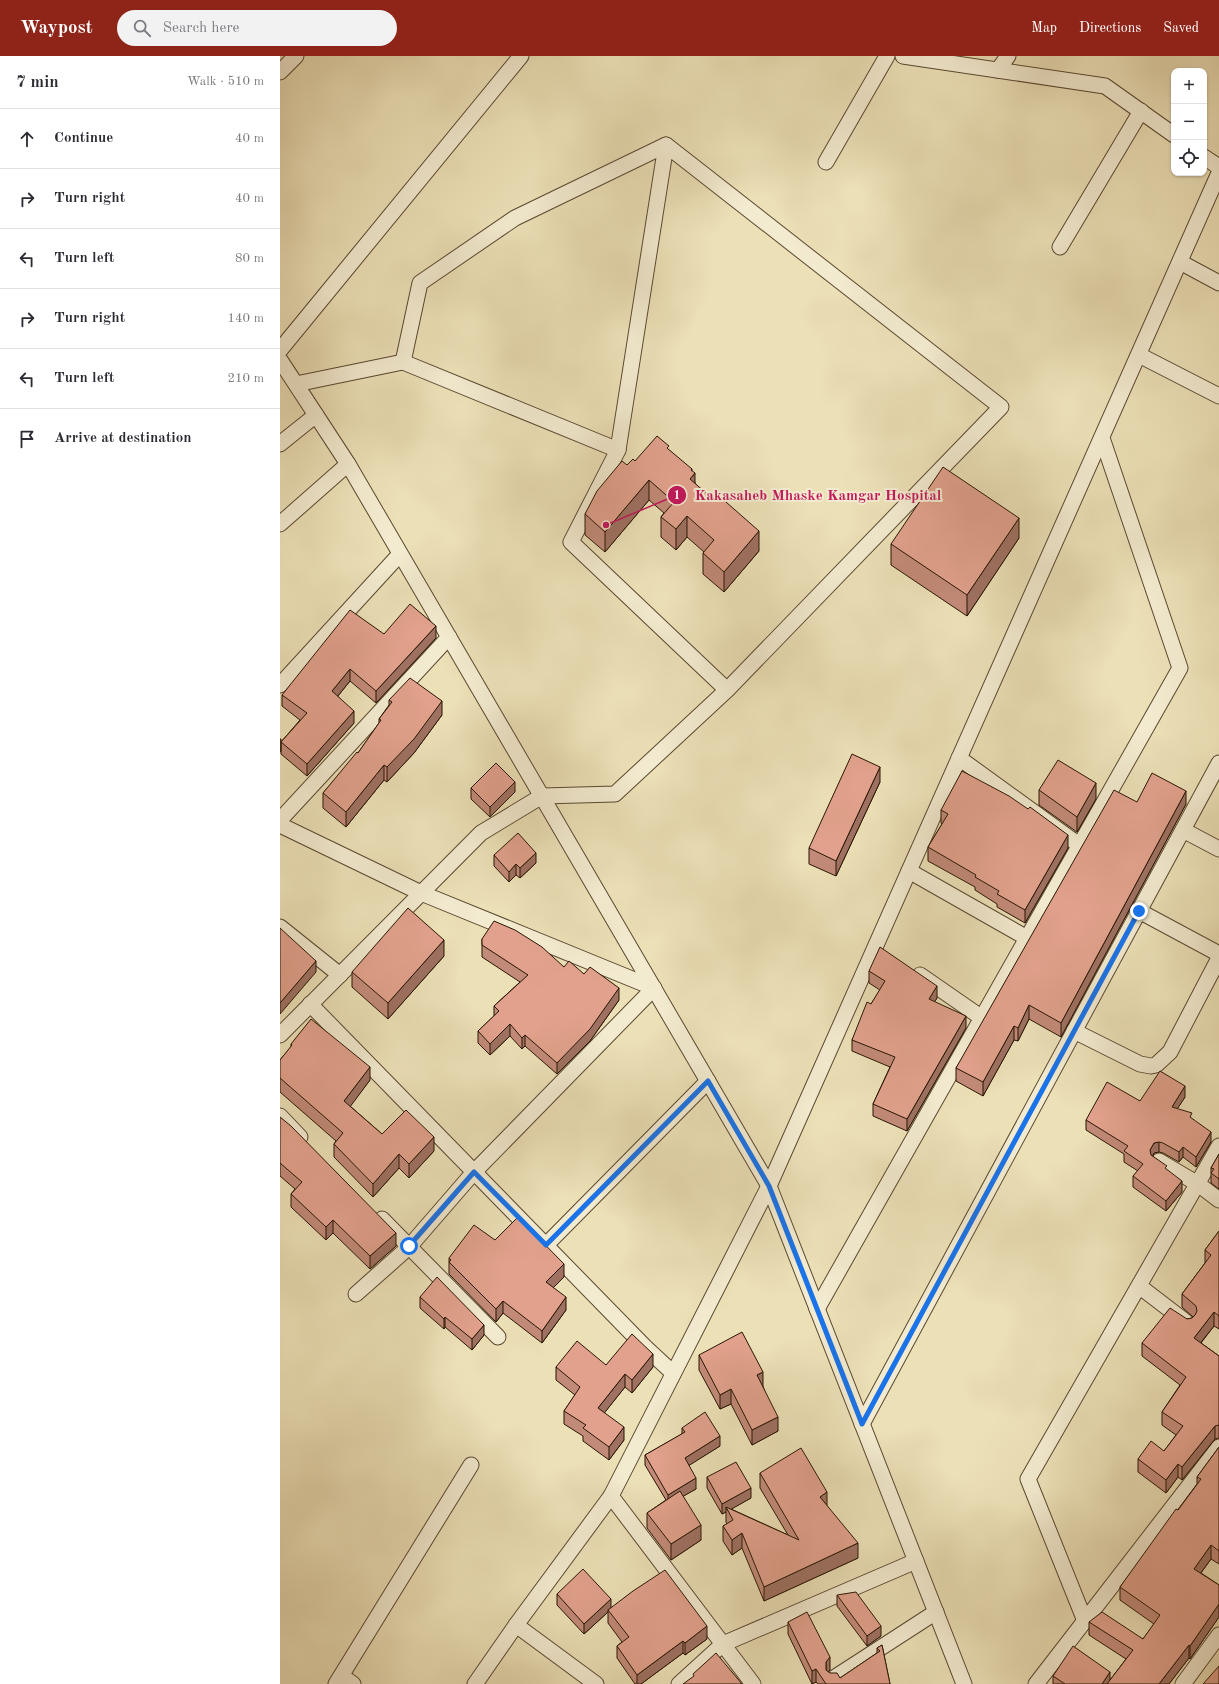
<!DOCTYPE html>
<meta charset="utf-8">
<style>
body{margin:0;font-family:"Old Standard TT",serif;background:#f2f2f3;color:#2b2b33}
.controls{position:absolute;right:12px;top:12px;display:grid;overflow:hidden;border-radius:8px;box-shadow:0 1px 3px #0004}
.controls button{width:36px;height:36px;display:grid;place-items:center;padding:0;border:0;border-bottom:1px solid #e1e1e2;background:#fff;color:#2b2b33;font:20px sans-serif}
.stop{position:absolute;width:12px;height:12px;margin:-9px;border:3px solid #1a73e8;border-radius:50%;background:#fff}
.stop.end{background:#1a73e8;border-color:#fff;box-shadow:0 1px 4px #0008}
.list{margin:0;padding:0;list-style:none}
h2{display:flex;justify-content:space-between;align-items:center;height:52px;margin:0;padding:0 16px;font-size:17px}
h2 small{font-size:13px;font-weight:400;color:#7c7c81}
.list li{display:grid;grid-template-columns:26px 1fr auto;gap:12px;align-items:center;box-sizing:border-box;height:60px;padding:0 16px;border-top:1px solid #e1e1e2}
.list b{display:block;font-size:15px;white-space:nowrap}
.list em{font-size:13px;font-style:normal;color:#7c7c81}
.icon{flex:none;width:22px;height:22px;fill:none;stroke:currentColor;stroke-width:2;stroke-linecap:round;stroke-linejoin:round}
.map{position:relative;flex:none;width:939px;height:1628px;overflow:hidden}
header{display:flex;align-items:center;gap:24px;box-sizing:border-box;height:56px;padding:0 20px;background:#8f2418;color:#fff}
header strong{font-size:19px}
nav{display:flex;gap:22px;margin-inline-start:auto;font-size:14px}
.search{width:280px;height:36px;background:#f2f2f3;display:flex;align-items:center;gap:10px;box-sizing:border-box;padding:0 14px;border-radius:22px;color:#7c7c81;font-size:15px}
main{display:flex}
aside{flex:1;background:#fff}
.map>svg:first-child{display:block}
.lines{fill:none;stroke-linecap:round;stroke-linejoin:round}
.minor-casing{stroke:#5a4830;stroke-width:17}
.minor{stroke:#f3ebd0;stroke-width:15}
.wall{fill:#c28a78;stroke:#291503}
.shaded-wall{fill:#9e7162;stroke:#291503}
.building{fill:#e1a18c;stroke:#291503}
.route{stroke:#1a73e8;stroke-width:5}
.leader{fill:none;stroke:#c2185b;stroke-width:1.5}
.callout-dot{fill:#c2185b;stroke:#f3ebd0;stroke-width:1.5}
.mark-label{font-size:12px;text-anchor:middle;font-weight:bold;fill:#fff}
.callout-label{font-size:15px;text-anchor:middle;font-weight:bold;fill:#c2185b;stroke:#f3ebd0;stroke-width:4;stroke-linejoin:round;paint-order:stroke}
</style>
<header>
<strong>Waypost</strong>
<div class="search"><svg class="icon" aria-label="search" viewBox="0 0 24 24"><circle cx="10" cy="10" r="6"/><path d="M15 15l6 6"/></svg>Search here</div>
<nav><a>Map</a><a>Directions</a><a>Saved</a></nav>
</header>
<main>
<aside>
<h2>7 min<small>Walk · 510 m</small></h2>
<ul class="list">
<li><svg class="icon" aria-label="ahead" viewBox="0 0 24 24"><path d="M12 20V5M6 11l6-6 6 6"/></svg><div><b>Continue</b></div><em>40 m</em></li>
<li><svg class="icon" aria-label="right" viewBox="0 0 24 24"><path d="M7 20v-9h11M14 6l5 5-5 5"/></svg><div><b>Turn right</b></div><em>40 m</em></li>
<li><svg class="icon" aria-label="left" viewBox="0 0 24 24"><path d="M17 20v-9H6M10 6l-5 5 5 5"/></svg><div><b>Turn left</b></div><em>80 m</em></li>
<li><svg class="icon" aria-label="right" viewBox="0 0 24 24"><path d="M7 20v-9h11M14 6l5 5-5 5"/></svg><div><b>Turn right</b></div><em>140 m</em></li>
<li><svg class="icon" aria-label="left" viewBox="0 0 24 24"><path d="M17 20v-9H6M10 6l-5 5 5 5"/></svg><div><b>Turn left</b></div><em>210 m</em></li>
<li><svg class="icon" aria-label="arrive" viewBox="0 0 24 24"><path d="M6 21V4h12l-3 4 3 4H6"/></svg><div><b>Arrive at destination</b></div></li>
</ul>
</aside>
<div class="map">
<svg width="939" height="1628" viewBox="0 0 939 1628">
<rect width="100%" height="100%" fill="#ece0b7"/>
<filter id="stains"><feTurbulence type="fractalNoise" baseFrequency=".005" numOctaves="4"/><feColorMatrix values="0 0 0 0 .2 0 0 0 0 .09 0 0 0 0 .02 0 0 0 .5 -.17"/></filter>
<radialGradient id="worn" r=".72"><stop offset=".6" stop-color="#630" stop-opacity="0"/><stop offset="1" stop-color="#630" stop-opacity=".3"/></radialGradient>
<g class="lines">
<defs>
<g id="minor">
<polyline points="623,0 825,30 894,79"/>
<polyline points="718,14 728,0"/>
<polyline points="0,16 16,0"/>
<polyline points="924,101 939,111"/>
<polyline points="546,106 607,0"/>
<polyline points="780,191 861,55"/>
<polyline points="900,206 939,227"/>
<polyline points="0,294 241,0"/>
<polyline points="859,299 939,340"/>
<polyline points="0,304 68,408 489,1130 684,1628"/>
<polyline points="123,306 338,394"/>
<polyline points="16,328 123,306 140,227 235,162 386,89"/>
<polyline points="0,388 36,359"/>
<polyline points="0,468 68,408"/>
<polyline points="0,629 120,498"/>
<polyline points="679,702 799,789"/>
<polyline points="0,764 169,581"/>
<polyline points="0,769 141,837 374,932 194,1116 129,1191 76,1238"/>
<polyline points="903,774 939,793"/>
<polyline points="629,815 747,882"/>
<polyline points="859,855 939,898"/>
<polyline points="0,871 60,919"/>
<polyline points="640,919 702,962"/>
<polyline points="30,948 365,1291 393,1317"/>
<polyline points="794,975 860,1008 871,1010 876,1009 890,996 939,902"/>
<polyline points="0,979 201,777 262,740 335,738 447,634 721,351 386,89 338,394 291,486 447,634"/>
<polyline points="0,1060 20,1081"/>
<polyline points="879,1105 918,1128 939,1144"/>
<polyline points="102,1163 218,1281"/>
<polyline points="266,1189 428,1025"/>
<polyline points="859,1230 906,1266"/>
<polyline points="537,1253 900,612 822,382"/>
<polyline points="582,1368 939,707"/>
<polyline points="331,1440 473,1628"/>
<polyline points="805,1565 748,1423 939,1090"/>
<polyline points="236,1569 316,1628"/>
<polyline points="62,1620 73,1628"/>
<polyline points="554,1622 656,1556"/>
<polyline points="56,1628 191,1409"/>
<polyline points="195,1628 236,1569 331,1440 489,1130 939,117"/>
<polyline points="399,1628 443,1588 636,1505"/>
<polyline points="756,1628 939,1391"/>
<polyline points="903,1628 939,1579"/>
</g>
</defs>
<use href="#minor" class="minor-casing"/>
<use href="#minor" class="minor"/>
</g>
<g class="wall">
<polygon points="389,394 412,415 415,427 479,495 444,536 423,518 423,497 424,496 407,481 396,494 381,481 381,461 384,457 369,444 325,496 305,479 305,458 347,409 355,405"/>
<polygon points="739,482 687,560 611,509 611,488"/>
<polygon points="104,578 156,582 96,647 70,625 58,640 74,667 27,720 1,698 1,686 20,664 2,650 2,639"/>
<polygon points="109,644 162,659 134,697 107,726 104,724 66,771 43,752 43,737 78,697 99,667 99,663 109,649"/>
<polygon points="600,726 556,820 529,808 529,792"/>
<polygon points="191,732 235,736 210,761 191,743"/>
<polygon points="759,734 816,743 797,776 759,749"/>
<polygon points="857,746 906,748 781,981 749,963 738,985 734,984 703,1040 676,1025 676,1012"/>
<polygon points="661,754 788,792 745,867 717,851 717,848 695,834 695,831 648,805 648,791 662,768 661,767"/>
<polygon points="214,799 256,807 240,822 236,819 229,826 214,810"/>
<polygon points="202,883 284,911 304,918 339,944 310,985 277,1018 245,990 242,993 230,980 210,999 198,987 198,975 214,960 214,950 240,926 202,901"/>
<polygon points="164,900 108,963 72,931 72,916"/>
<polygon points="589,915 657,942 654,946 686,972 627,1075 593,1060 593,1048 610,1011 572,995 572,984 591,948 600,934 589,927"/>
<polygon points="11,988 90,1024 70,1050 102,1078 154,1095 129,1122 119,1112 93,1141 54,1101 54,1088 56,1085 0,1036 0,1004 11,991"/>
<polygon points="905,1041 897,1053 912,1063 931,1086 916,1111 903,1101 899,1106 883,1097 879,1096 874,1097 873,1100 887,1114 902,1136 886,1155 853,1131 853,1120 858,1115 844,1106 844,1098 806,1074 806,1064 860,1045"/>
<polygon points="0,1061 116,1190 90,1213 53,1177 46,1184 11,1151 11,1138 15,1133 0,1120"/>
<polygon points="939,1098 939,1133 931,1127 931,1112"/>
<polygon points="939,1175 939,1273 934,1270 921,1287 939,1300 939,1382 935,1383 902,1424 898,1421 886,1437 858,1416 858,1403 884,1395 896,1379 882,1369 882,1356 900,1329 862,1300 862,1287 907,1263 912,1262 913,1261 902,1251 902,1238 925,1207 925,1194"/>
<polygon points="169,1202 284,1221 273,1231 286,1254 262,1287 223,1257 216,1266 169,1218"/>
<polygon points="140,1241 204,1279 192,1294 165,1271 164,1273 140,1252"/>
<polygon points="419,1299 483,1330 498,1375 472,1389 451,1348 440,1353 419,1314"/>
<polygon points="326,1309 373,1311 352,1337 345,1331 324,1357 344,1384 329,1404 303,1385 303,1380 284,1368 284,1355 295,1339 276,1324 276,1311"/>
<polygon points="402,1372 440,1390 409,1409 416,1433 403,1440 421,1484 391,1504 367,1472 367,1457 386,1444 365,1409 365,1399 402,1378"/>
<polygon points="939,1391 939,1508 931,1503 921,1517 939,1529 939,1561 910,1603 909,1602 889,1628 773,1628 773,1620 830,1624 846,1603 809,1579 809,1566 863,1583 874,1568 840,1544 840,1531 917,1428 917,1421"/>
<polygon points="480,1417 578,1502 484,1545 462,1492 452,1499 443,1485 443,1470 447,1468 446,1466 446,1456 442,1458 427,1432 427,1421 471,1442 451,1453 508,1479 480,1432"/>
<polygon points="277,1538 331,1552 427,1583 405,1599 403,1597 361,1628 355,1628 337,1602 337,1590 342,1586 328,1567 328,1556 304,1578 277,1549"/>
<polygon points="557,1539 601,1580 587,1590 557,1550"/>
<polygon points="508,1566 550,1614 548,1616 560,1622 597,1597 597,1592 602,1589 610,1628 538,1628 536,1626 532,1628 508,1578"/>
</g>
<g class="shaded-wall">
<polygon points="412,413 412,421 415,417 415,438 410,423 411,414"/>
<polygon points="369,424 369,444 325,496 325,476"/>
<polygon points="407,460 407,481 396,494 396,473"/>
<polygon points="739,462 739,482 687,560 687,539"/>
<polygon points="479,475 479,495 444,536 444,516"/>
<polygon points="156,570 156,582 96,647 96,635"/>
<polygon points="70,613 70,625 52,647 52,635"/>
<polygon points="162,645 162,659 134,697 107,726 107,711"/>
<polygon points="74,655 74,667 27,720 27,708"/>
<polygon points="0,683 1,683 1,695 0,696"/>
<polygon points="104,709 104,724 66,771 66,756"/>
<polygon points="600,711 600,726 556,820 556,805"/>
<polygon points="235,726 235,736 210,761 210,751"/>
<polygon points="816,727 816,743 797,776 797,761"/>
<polygon points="906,735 906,748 781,981 781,967"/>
<polygon points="788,779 788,792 745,867 745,854"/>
<polygon points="256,797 256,807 240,822 240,812"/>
<polygon points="236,808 236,819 229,826 229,816"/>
<polygon points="164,884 164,900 108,963 108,947"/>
<polygon points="36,905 36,916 0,958 0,947"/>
<polygon points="657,930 657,942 649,955 649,943"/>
<polygon points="339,932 339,944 310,985 277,1018 277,1007"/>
<polygon points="749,949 749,963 738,985 738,972"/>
<polygon points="686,960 686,972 627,1075 627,1063"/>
<polygon points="230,968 230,980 210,999 210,988"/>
<polygon points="734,970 734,984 703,1040 703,1026"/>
<polygon points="245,979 245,990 242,993 242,982"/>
<polygon points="90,1011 90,1024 64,1059 64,1045"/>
<polygon points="905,1030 905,1041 892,1061 892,1051"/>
<polygon points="931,1076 931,1086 916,1111 916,1101"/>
<polygon points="154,1081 154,1095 129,1122 129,1108"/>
<polygon points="879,1086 879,1096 874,1097 870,1105 870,1094 874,1087"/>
<polygon points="903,1091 903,1101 899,1106 899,1096"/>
<polygon points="119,1098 119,1112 93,1141 93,1128"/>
<polygon points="902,1125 902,1136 886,1155 886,1145"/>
<polygon points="53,1164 53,1177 46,1184 46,1171"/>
<polygon points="116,1177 116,1190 90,1213 90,1200"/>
<polygon points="284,1208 284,1221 266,1239 266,1226"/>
<polygon points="286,1241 286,1254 262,1287 262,1275"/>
<polygon points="223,1245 223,1257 216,1266 216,1253"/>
<polygon points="934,1256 934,1270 914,1295 914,1282"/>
<polygon points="165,1261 165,1271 164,1273 164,1263"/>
<polygon points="204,1269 204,1279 192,1294 192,1283"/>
<polygon points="373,1298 373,1311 352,1337 352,1324"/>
<polygon points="483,1316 483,1330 477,1334 477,1319"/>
<polygon points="345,1318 345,1331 318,1365 318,1352"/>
<polygon points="451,1333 451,1348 440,1353 440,1339"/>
<polygon points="498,1361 498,1375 472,1389 472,1374"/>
<polygon points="935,1370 935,1383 902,1424 902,1411"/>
<polygon points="344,1371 344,1384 329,1404 329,1391"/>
<polygon points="440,1380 440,1390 405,1412 405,1402"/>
<polygon points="898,1408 898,1421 886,1437 886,1424"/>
<polygon points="416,1422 416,1433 388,1449 388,1439"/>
<polygon points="471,1432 471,1442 448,1455 446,1451 446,1456 442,1458 442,1448"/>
<polygon points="547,1436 547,1451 540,1441"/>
<polygon points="421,1469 421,1484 391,1504 391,1488"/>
<polygon points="462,1477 462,1492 452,1499 452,1484"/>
<polygon points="578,1487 578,1502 484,1545 484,1531"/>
<polygon points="931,1489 931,1503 914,1526 914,1513"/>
<polygon points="331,1543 331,1553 328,1554 328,1556 304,1578 304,1568"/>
<polygon points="939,1548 939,1561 910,1603 910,1590"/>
<polygon points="427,1570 427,1583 405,1599 405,1587"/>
<polygon points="601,1570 601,1580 587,1590 587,1580"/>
<polygon points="403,1585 403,1597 361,1628 357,1628 357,1619"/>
<polygon points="909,1589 909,1602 889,1628 879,1628"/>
<polygon points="550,1601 550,1614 546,1618 546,1606"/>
<polygon points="536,1613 536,1626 532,1628 532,1615"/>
<polygon points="830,1616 830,1628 822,1628"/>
</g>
<g class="building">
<polygon points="377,380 389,390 387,392 412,413 411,414 415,417 410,423 434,444 438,439 479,475 444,516 423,497 434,484 407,460 396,473 381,461 394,446 369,424 325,476 305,458 317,435 342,405 347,409 353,403 355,405"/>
<polygon points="663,411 739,462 687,539 611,488"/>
<polygon points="130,548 156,570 96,635 70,613 52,635 74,655 27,708 1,686 27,657 2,639 70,554 104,578"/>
<polygon points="130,622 162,645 134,683 107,711 104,709 66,756 43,737 77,696 78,697 101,664 99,663 112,646 109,644"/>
<polygon points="572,698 600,711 556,805 529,792"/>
<polygon points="778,704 816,727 797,761 759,734"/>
<polygon points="216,707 235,726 210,751 191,732"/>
<polygon points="682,715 729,740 748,753 750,751 788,779 745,854 717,838 719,835 695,821 696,819 648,791 668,758 661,754"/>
<polygon points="872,717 906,735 781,967 749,949 738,972 734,970 703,1026 676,1012 834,734 857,746"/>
<polygon points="238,777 256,797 240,812 236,808 229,816 214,799"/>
<polygon points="128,852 164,884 108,947 72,916"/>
<polygon points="214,865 235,874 262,891 284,911 289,905 304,918 310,911 339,932 310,973 277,1007 245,979 242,982 230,968 210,988 198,975 219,955 214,950 248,919 202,889 202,883"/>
<polygon points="0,872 36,905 0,947"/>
<polygon points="600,891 657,930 649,943 686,960 627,1063 593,1048 615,1001 572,984 587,946 591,948 605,925 589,915"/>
<polygon points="31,963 90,1011 64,1045 102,1078 126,1054 154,1081 129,1108 119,1098 93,1128 54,1088 63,1077 0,1022 0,1004 12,989 11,988"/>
<polygon points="880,1015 905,1030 892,1051 912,1057 910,1061 931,1076 916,1101 903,1091 899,1096 883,1087 879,1086 874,1087 870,1094 871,1099 887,1110 885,1112 902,1125 886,1145 853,1120 863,1108 844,1095 848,1090 806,1064 827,1026 860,1045"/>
<polygon points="0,1061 11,1070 116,1177 90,1200 53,1164 46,1171 11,1138 22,1126 0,1107"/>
<polygon points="939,1098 939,1123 931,1117 934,1113 931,1112"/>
<polygon points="238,1161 284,1208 266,1226 286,1241 262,1275 223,1245 216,1253 169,1206 171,1204 169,1202 194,1169 215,1184"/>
<polygon points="939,1175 939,1260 934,1256 914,1282 939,1300 939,1369 935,1370 902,1411 898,1408 886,1424 858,1403 871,1385 884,1395 903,1370 882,1356 906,1321 862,1287 890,1252 907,1263 912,1262 915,1259 917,1255 916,1250 902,1238 931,1199 925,1194"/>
<polygon points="157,1221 204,1269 192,1283 165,1261 164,1263 140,1241"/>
<polygon points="462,1276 483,1316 477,1319 498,1361 472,1374 451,1333 440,1339 419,1299"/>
<polygon points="352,1278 373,1298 352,1324 345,1318 318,1352 344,1371 329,1391 303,1372 306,1369 284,1355 300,1331 276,1311 297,1285 326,1309"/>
<polygon points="425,1356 440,1380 405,1402 416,1422 388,1439 365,1399 405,1376 402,1372"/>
<polygon points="939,1391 939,1495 931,1489 914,1513 939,1529 939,1548 910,1590 909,1589 879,1628 827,1628 853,1594 809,1566 822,1556 863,1583 880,1559 840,1531 896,1453 898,1454 921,1423 917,1421"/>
<polygon points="521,1392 547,1436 540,1441 578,1487 484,1531 462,1477 452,1484 443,1470 453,1464 446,1451 519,1484 480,1417"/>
<polygon points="456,1406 471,1432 442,1448 427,1421"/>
<polygon points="400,1435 421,1469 391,1488 367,1457"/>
<polygon points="303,1513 331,1543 304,1568 277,1538"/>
<polygon points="385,1514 427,1570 405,1587 403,1585 357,1619 337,1590 349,1581 328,1554 353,1535"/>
<polygon points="576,1536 601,1570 587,1580 557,1539"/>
<polygon points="527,1556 550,1601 546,1606 546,1614 550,1617 557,1617 560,1622 600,1595 597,1592 602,1589 610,1628 546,1628 536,1613 532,1615 508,1566"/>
<polygon points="793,1590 830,1616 822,1628 785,1628 773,1620"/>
<polygon points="436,1597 462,1628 403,1628 414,1620 413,1618"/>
<polygon points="939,1610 939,1628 923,1628"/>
</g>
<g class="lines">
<polyline class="route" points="129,1190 194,1116 266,1189 428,1025 489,1130 582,1368 859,855"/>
</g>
<path class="leader" d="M326 469L397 439"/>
<g class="callout-dot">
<circle cx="326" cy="469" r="4"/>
<circle cx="397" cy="439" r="10"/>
</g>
<g class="mark-label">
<text x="397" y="443">1</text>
</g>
<g class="callout-label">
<text x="538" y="444">Kakasaheb Mhaske Kamgar Hospital</text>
</g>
<rect width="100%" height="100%" filter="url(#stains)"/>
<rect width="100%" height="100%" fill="url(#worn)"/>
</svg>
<div class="controls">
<button>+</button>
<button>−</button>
<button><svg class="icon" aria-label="locate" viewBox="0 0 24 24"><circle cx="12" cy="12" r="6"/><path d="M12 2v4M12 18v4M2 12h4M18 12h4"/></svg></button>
</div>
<div class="stop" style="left:129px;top:1190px"></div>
<div class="stop end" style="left:859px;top:855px"></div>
</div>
</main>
